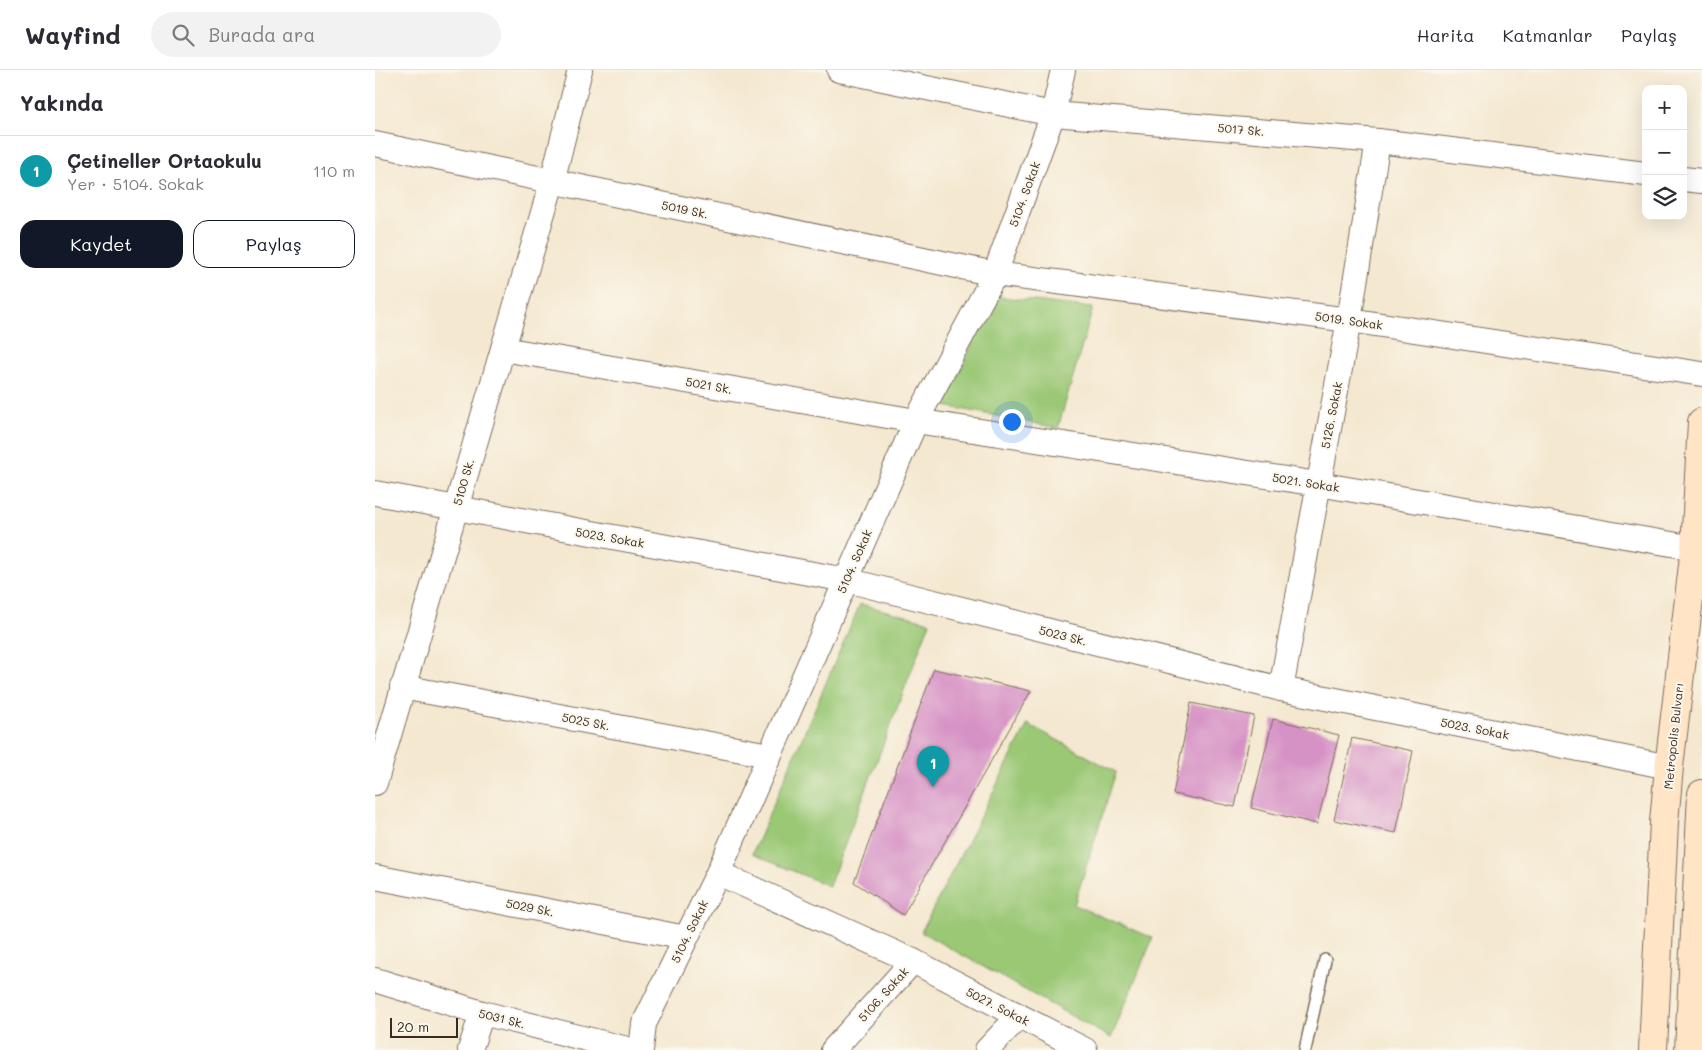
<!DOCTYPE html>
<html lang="tr">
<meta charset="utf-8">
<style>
body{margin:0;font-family:Mali,sans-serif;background:#f2f2f3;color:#2b2b33}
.controls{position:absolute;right:15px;top:15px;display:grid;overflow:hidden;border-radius:10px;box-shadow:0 5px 20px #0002}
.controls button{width:45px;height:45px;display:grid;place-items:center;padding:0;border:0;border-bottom:1px solid #e1e1e2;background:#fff;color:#2b2b33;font:25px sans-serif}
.scale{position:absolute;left:15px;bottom:12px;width:68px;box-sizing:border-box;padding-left:5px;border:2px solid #3b2a1e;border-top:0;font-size:14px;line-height:18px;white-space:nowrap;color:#3b2a1e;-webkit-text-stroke:4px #fbf7ec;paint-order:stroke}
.you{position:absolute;left:636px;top:351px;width:18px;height:18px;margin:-12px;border:4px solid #fff;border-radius:50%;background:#1a73e8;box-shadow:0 0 0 8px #1a73e833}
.badge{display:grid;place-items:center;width:32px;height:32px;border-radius:50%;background:#111827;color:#fff;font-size:16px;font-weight:700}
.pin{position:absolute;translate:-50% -41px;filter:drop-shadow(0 1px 2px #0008)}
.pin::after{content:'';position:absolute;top:26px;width:18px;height:15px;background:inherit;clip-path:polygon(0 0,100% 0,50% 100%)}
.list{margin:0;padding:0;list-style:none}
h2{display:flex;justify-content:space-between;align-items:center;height:65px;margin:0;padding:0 20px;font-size:21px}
h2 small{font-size:16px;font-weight:400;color:#7c7c81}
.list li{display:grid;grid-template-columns:32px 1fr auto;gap:15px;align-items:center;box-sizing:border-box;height:70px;padding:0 20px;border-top:1px solid #e1e1e2}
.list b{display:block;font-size:19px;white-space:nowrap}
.list p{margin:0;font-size:16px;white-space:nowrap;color:#7c7c81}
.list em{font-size:16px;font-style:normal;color:#7c7c81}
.actions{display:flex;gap:10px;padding:15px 20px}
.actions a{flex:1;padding:11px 0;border:1px solid #111827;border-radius:15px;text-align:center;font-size:18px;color:#111827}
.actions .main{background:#111827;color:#fff}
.icon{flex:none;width:28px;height:28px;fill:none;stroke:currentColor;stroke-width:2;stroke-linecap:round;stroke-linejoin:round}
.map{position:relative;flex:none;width:1327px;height:980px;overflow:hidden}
header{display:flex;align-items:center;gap:30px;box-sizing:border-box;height:70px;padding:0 25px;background:#fff;border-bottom:1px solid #e1e1e2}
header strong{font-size:24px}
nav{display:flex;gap:28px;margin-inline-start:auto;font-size:18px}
.search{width:350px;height:45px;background:#f2f2f3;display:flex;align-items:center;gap:12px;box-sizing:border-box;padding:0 18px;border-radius:28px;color:#7c7c81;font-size:19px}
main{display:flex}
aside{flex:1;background:#fff}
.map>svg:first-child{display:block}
.green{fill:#9ac875;stroke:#6a794a}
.building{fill:#d691c5}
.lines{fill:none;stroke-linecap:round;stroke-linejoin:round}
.lane-casing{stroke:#7c6c5c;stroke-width:14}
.street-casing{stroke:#7c6c5c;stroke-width:26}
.secondary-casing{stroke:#7c6c5c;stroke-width:30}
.lane{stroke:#fff;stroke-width:11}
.street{stroke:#fff;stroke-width:24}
.secondary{stroke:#ffe4c6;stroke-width:28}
.labels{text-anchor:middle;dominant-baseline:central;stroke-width:4;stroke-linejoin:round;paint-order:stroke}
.street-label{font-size:12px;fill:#3b2a1e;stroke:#fbf7ec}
</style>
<header>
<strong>Wayfind</strong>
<div class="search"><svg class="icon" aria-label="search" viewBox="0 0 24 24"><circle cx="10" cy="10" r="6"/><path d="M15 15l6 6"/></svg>Burada ara</div>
<nav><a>Harita</a><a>Katmanlar</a><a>Paylaş</a></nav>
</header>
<main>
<aside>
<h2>Yakında<small></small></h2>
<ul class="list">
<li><span class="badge" style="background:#0f9aa8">1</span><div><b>Çetineller Ortaokulu</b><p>Yer · 5104. Sokak</p></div><em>110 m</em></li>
</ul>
<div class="actions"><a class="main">Kaydet</a><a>Paylaş</a></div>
</aside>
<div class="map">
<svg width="1327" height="980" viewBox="0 0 1327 980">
<rect width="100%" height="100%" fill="#fbf7ec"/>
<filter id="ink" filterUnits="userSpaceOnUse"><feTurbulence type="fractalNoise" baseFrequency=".02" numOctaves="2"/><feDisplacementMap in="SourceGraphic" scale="10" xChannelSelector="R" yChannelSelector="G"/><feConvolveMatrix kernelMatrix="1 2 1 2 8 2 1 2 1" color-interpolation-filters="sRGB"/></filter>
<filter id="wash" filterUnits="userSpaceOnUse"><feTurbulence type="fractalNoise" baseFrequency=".0096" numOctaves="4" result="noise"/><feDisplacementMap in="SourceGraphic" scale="20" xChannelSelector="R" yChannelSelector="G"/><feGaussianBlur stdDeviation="1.12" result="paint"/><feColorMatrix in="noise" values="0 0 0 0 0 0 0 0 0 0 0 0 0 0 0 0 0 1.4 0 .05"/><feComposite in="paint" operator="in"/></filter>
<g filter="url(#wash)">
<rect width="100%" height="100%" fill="#f4e8d0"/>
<g class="green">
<polygon points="618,226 718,238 683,358 570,336"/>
<polygon points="485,534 555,552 454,816 377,784"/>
<polygon points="653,654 741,702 699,835 778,868 736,968 546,862"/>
</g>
<g id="blocks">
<g class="building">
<polygon points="559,599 656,621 528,845 479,812"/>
<polygon points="816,633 879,646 860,737 798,724"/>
<polygon points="898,649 964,665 942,754 876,738"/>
<polygon points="977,668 1038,681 1021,763 959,750"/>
</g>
</g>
</g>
<g filter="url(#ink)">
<use href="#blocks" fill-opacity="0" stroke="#7c6c5c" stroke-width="1"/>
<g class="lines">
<defs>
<polyline id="lane" points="930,980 950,890"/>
<g id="street">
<polyline points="464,0 678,44 1003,71 1271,104"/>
<polyline points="0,74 620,204 974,250 1327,304"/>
<polyline points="1308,109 1327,111"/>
<polyline points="128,279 541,351 943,414 1320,478"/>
<polyline points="0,423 471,510 906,619 1294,697"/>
<polyline points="27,617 394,685"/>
<polyline points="906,619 974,250 1003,71"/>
<polyline points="0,713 177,112 205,0"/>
<polyline points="343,803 538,891 710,980"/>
<polyline points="0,807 311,868"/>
<polyline points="0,910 107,943 256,980"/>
<polyline points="95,980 107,943"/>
<polyline points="266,980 269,954 343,803 541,351 620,204 678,44 688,0"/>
<polyline points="458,980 538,891"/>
<polyline points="612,980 643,947"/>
</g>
<g id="secondary">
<polyline points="1278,980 1289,752 1294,697 1320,478 1327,352"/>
<polyline points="1314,980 1327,724"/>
</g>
</defs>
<use href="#lane" class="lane-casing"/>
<use href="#street" class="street-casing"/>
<use href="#secondary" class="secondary-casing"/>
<use href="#lane" class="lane"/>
<use href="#street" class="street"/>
<use href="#secondary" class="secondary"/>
</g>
</g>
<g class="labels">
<g class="street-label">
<text transform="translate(866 59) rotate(5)">5017 Sk.</text>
<text transform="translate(649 124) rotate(-70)">5104. Sokak</text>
<text transform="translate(310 139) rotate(12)">5019 Sk.</text>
<text transform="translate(974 250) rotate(8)">5019. Sokak</text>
<text transform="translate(334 315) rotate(10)">5021 Sk.</text>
<text transform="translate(956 345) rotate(-79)">5126. Sokak</text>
<text transform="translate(88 412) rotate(-74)">5100 Sk.</text>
<text transform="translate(931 412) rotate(9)">5021. Sokak</text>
<text transform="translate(235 467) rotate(10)">5023. Sokak</text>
<text transform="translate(479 491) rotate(-66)">5104. Sokak</text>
<text transform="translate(688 565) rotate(14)">5023 Sk.</text>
<text transform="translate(211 651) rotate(11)">5025 Sk.</text>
<text transform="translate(1100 658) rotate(11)">5023. Sokak</text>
<text transform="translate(1298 666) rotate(-84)">Metropolis Bulvarı</text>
<text transform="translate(155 837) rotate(11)">5029 Sk.</text>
<text transform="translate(314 861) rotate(-64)">5104. Sokak</text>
<text transform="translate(508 924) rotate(-48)">5106. Sokak</text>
<text transform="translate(623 936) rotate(27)">5027. Sokak</text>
<text transform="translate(127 948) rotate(14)">5031 Sk.</text>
</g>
</g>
</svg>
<div class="controls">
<button>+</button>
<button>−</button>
<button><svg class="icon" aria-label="layers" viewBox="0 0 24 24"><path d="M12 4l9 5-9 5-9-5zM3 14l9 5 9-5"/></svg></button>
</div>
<div class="scale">20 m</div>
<div class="you"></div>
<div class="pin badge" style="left:558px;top:717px;background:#0f9aa8">1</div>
</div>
</main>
